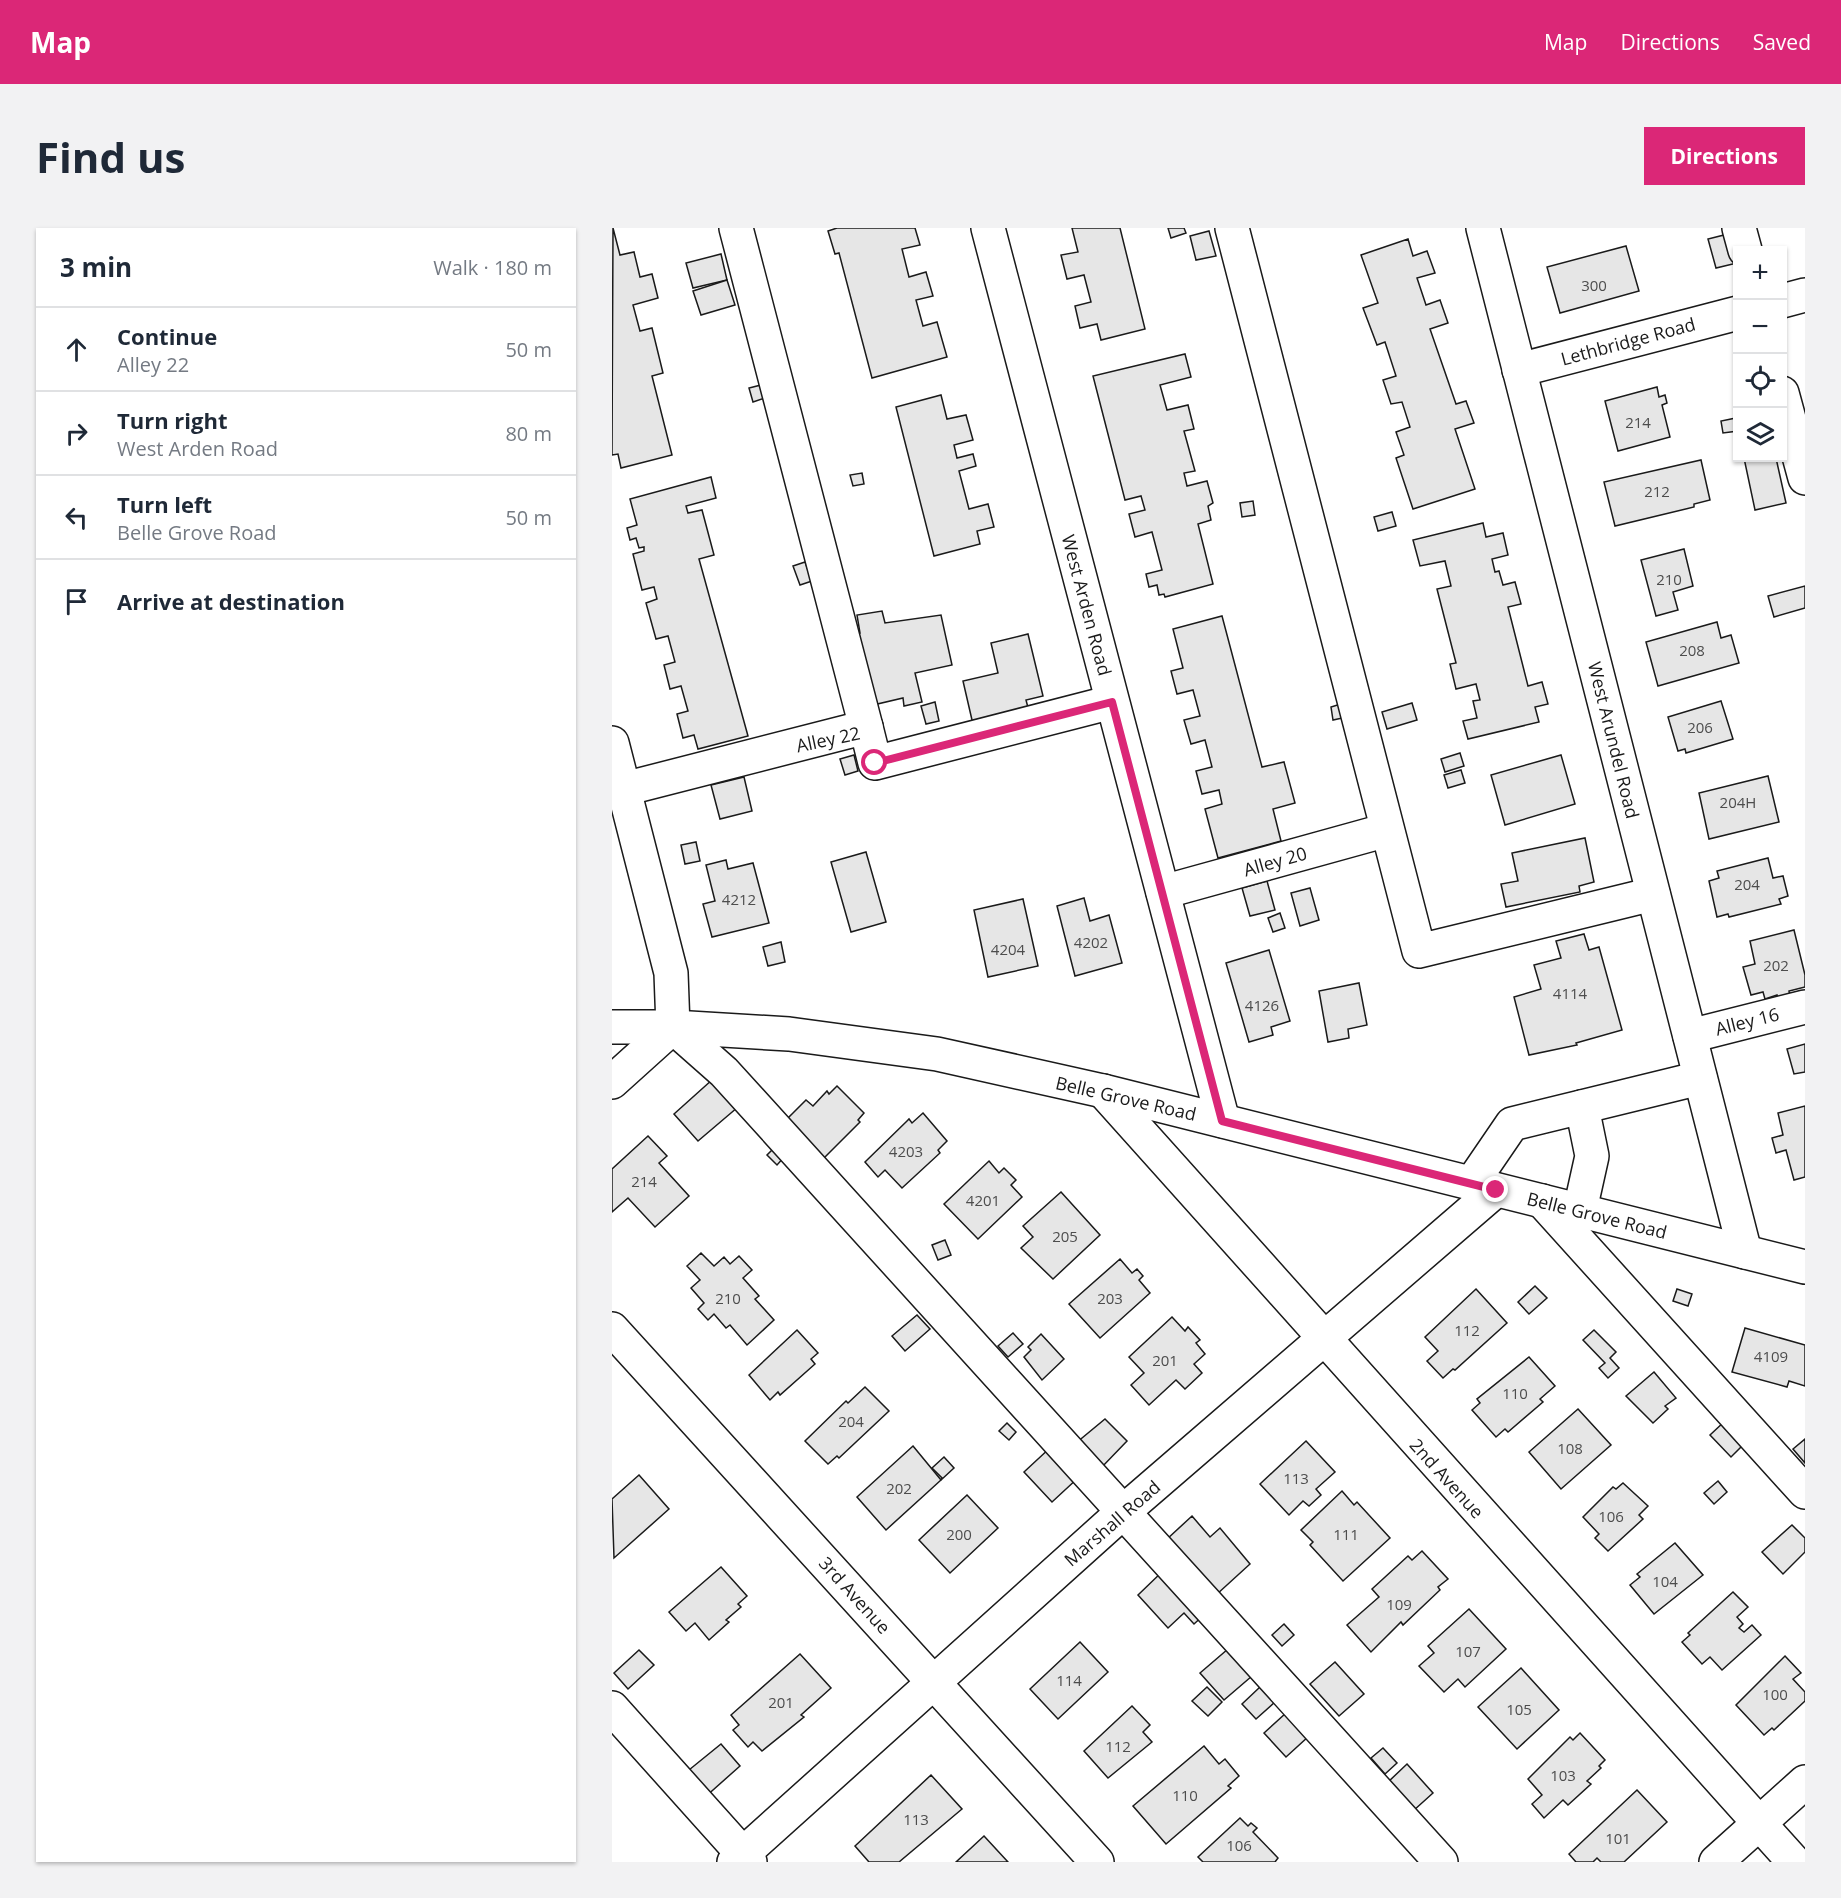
<!DOCTYPE html>
<meta charset="utf-8">
<style>
body{margin:0;font-family:"Open Sans",sans-serif;background:#f2f2f3;color:#1f2937}
.controls{position:absolute;right:18px;top:18px;display:grid;overflow:hidden;border-radius:0px;box-shadow:0 2px 4px #0004}
.controls button{width:54px;height:54px;display:grid;place-items:center;padding:0;border:0;border-bottom:2px solid #e0e1e3;background:#fff;color:#1f2937;font:30px sans-serif}
.stop{position:absolute;width:18px;height:18px;margin:-14px;border:4px solid #db2777;border-radius:50%;background:#fff}
.stop.end{background:#db2777;border-color:#fff;box-shadow:0 2px 6px #0008}
.list{margin:0;padding:0;list-style:none}
h2{display:flex;justify-content:space-between;align-items:center;height:78px;margin:0;padding:0 24px;font-size:26px}
h2 small{font-size:20px;font-weight:400;color:#747a83}
.list li{display:grid;grid-template-columns:39px 1fr auto;gap:18px;align-items:center;box-sizing:border-box;height:84px;padding:0 24px;border-top:2px solid #e0e1e3}
.list b{display:block;font-size:22px;white-space:nowrap}
.list p{margin:0;font-size:20px;white-space:nowrap;color:#747a83}
.list em{font-size:20px;font-style:normal;color:#747a83}
.icon{flex:none;width:33px;height:33px;fill:none;stroke:currentColor;stroke-width:2;stroke-linecap:round;stroke-linejoin:round}
.map{position:relative;flex:none;width:1193px;height:1634px;overflow:hidden;border-radius:0px}
header{display:flex;align-items:center;gap:36px;box-sizing:border-box;height:84px;padding:0 30px;background:#db2777;color:#fff}
header strong{font-size:28px}
nav{display:flex;gap:33px;margin-inline-start:auto;font-size:21px}
.intro{display:flex;align-items:center;justify-content:space-between;box-sizing:border-box;height:144px;padding:0 36px}
h1{margin:0;font-size:42px}
.button{padding:15px 27px;border-radius:0px;background:#db2777;color:#fff;font-size:21px;font-weight:700}
main{display:flex;gap:36px;padding:0 36px}
aside{flex:1;background:#fff;border-radius:0px;box-shadow:0 2px 4px #0004}
.map>svg:first-child{display:block}
.building{fill:#e6e6e6;stroke:#1a1a1a;stroke-width:1.5}
.lines{fill:none;stroke-linecap:round;stroke-linejoin:round}
.minor-casing{stroke:#1a1a1a;stroke-width:36}
.major-casing{stroke:#1a1a1a;stroke-width:36}
.minor{stroke:#fff;stroke-width:33}
.major{stroke:#fff;stroke-width:33}
.route{stroke:#db2777;stroke-width:8}
.labels{text-anchor:middle;dominant-baseline:central;stroke-width:4.5;stroke-linejoin:round;paint-order:stroke}
.number-label{font-size:15px;fill:#4d4d4d}
.street-label{font-size:18px;fill:#1a1a1a;stroke:#fff}
</style>
<header>
<strong>Map</strong>
<nav><a>Map</a><a>Directions</a><a>Saved</a></nav>
</header>
<div class="intro"><h1>Find us</h1><a class="button">Directions</a></div>
<main>
<aside>
<h2>3 min<small>Walk · 180 m</small></h2>
<ul class="list">
<li><svg class="icon" aria-label="ahead" viewBox="0 0 24 24"><path d="M12 20V5M6 11l6-6 6 6"/></svg><div><b>Continue</b><p>Alley 22</p></div><em>50 m</em></li>
<li><svg class="icon" aria-label="right" viewBox="0 0 24 24"><path d="M7 20v-9h11M14 6l5 5-5 5"/></svg><div><b>Turn right</b><p>West Arden Road</p></div><em>80 m</em></li>
<li><svg class="icon" aria-label="left" viewBox="0 0 24 24"><path d="M17 20v-9H6M10 6l-5 5 5 5"/></svg><div><b>Turn left</b><p>Belle Grove Road</p></div><em>50 m</em></li>
<li><svg class="icon" aria-label="arrive" viewBox="0 0 24 24"><path d="M6 21V4h12l-3 4 3 4H6"/></svg><div><b>Arrive at destination</b></div></li>
</ul>
</aside>
<div class="map">
<svg width="1193" height="1634" viewBox="0 0 1193 1634">
<rect width="100%" height="100%" fill="#fff"/>
<g class="building">
<polygon points="1,0 8,27 22,24 28,49 40,46 46,70 21,77 28,103 40,100 51,145 40,148 60,227 9,240 6,226 0,227"/>
<polygon points="303,0 308,17 290,21 297,49 314,44 321,68 304,72 311,98 325,94 335,129 260,150 227,25 223,26 216,3 225,0"/>
<polygon points="460,0 508,0 533,101 489,112 485,96 468,100 463,78 479,74 472,47 455,51 449,27 466,24"/>
<polygon points="556,0 572,0 574,5 559,10"/>
<polygon points="597,3 604,28 584,32 578,8"/>
<polygon points="1116,6 1125,35 1104,40 1096,11"/>
<polygon points="796,11 801,28 815,23 823,45 805,50 814,77 828,72 836,95 818,101 844,176 854,173 862,195 843,201 863,261 801,281 784,230 792,227 784,204 798,199 790,174 779,176 771,152 784,148 773,114 765,117 751,80 766,75 749,27"/>
<polygon points="1014,18 1027,63 948,85 935,39"/>
<polygon points="109,26 115,52 81,60 74,35"/>
<polygon points="115,52 123,77 89,87 81,63"/>
<polygon points="573,126 579,149 548,157 555,182 576,177 582,201 572,203 583,243 572,245 575,258 595,253 601,275 596,278 599,292 586,296 601,356 553,369 552,366 547,367 545,357 537,359 534,346 550,342 540,304 523,309 517,286 533,282 529,268 513,272 481,148"/>
<polygon points="149,157 153,170 141,174 137,160"/>
<polygon points="1045,159 1047,169 1053,167 1055,175 1050,177 1058,209 1006,223 993,173"/>
<polygon points="329,167 335,191 354,187 361,212 342,217 345,230 361,226 364,238 347,243 357,281 376,276 382,299 365,303 368,316 322,328 284,179"/>
<polygon points="1124,190 1126,203 1111,205 1109,193"/>
<polygon points="1132,230 1164,230 1174,275 1143,282"/>
<polygon points="1089,232 1098,272 1082,276 1082,279 1003,298 992,254"/>
<polygon points="250,245 252,256 241,258 238,247"/>
<polygon points="99,249 104,270 74,278 76,285 90,282 102,327 87,331 136,508 86,521 82,507 71,510 65,486 76,483 69,458 58,461 52,437 63,434 56,408 44,411 34,375 45,371 42,359 30,362 21,326 32,323 32,319 27,320 24,310 18,312 15,300 25,297 18,271"/>
<polygon points="641,273 643,287 630,289 628,275"/>
<polygon points="780,284 784,298 766,303 762,289"/>
<polygon points="871,295 874,309 891,305 896,327 880,331 883,344 887,343 891,357 903,354 909,376 896,379 916,458 930,454 936,476 923,479 927,494 856,511 851,493 865,490 861,473 868,472 864,456 844,461 838,436 844,435 825,361 839,358 833,333 808,338 801,312"/>
<polygon points="1072,321 1081,358 1061,364 1066,382 1044,388 1029,332"/>
<polygon points="193,334 200,353 188,357 181,338"/>
<polygon points="1193,358 1193,380 1162,389 1156,368"/>
<polygon points="270,383 273,395 329,387 340,437 303,445 310,474 292,478 291,470 261,477 244,405 248,405 245,387"/>
<polygon points="610,388 650,539 672,534 683,575 661,581 669,613 606,630 593,581 610,576 607,562 590,566 584,543 600,539 593,512 579,516 572,492 588,488 581,462 565,466 559,443 571,440 561,401"/>
<polygon points="1105,394 1109,410 1119,407 1127,435 1046,458 1034,414"/>
<polygon points="416,406 431,468 414,472 419,491 363,505 351,453 386,445 379,415"/>
<polygon points="1109,473 1121,511 1074,525 1073,521 1066,523 1056,489"/>
<polygon points="323,474 327,493 314,496 309,478"/>
<polygon points="732,475 735,489 721,492 719,479"/>
<polygon points="800,475 805,492 775,501 770,484"/>
<polygon points="848,525 852,538 833,544 829,531"/>
<polygon points="242,527 246,543 233,547 228,531"/>
<polygon points="949,527 963,576 893,597 879,547"/>
<polygon points="849,542 853,555 836,560 832,547"/>
<polygon points="1156,548 1167,594 1097,611 1087,565"/>
<polygon points="132,549 140,583 108,591 99,557"/>
<polygon points="973,610 982,654 967,658 968,664 894,679 889,656 906,653 900,625"/>
<polygon points="84,614 88,633 73,636 69,617"/>
<polygon points="254,624 274,694 239,704 219,634"/>
<polygon points="1156,630 1161,650 1171,648 1176,668 1167,671 1169,676 1117,689 1116,686 1105,689 1097,653 1107,650 1105,643"/>
<polygon points="114,632 116,641 141,635 157,695 100,709 91,676 103,673 94,637"/>
<polygon points="655,653 663,682 638,688 630,660"/>
<polygon points="698,660 707,692 688,698 679,665"/>
<polygon points="472,670 478,693 497,687 510,735 463,748 445,678"/>
<polygon points="411,671 426,738 376,749 362,682"/>
<polygon points="668,685 673,700 661,704 656,690"/>
<polygon points="1182,702 1193,747 1193,759 1177,763 1178,768 1166,771 1165,767 1153,771 1151,764 1139,767 1131,739 1143,736 1138,713"/>
<polygon points="972,706 977,722 987,719 1010,802 964,815 965,817 917,827 902,769 929,761 922,737 949,730 944,713"/>
<polygon points="169,714 173,734 156,738 151,719"/>
<polygon points="657,722 678,793 659,799 661,807 637,814 614,735"/>
<polygon points="747,755 755,797 736,801 737,810 716,814 707,763"/>
<polygon points="1193,816 1193,844 1182,846 1175,821"/>
<polygon points="101,851 126,879 86,913 62,886"/>
<polygon points="225,858 252,885 246,892 248,894 209,933 171,895 194,872 201,878 215,863 217,866"/>
<polygon points="1193,878 1193,949 1182,952 1174,922 1164,925 1160,910 1171,907 1166,885"/>
<polygon points="311,885 335,913 326,922 328,925 290,960 273,942 266,949 253,934 295,893 297,891 300,895"/>
<polygon points="36,908 55,928 47,935 77,968 43,999 16,970 0,984 0,941"/>
<polygon points="165,917 174,927 165,937 155,927"/>
<polygon points="377,933 387,945 392,940 404,952 399,957 410,969 366,1011 332,976"/>
<polygon points="449,964 488,1007 441,1051 409,1020 421,1009 411,998"/>
<polygon points="333,1012 339,1027 326,1032 320,1017"/>
<polygon points="89,1025 102,1038 112,1029 118,1036 127,1028 140,1042 131,1050 147,1068 143,1071 162,1092 135,1117 118,1097 114,1100 102,1086 96,1092 86,1081 92,1075 79,1060 88,1052 75,1038"/>
<polygon points="508,1031 520,1045 525,1041 531,1048 527,1052 538,1065 488,1110 457,1076"/>
<polygon points="923,1058 935,1070 917,1086 906,1074"/>
<polygon points="864,1061 895,1095 843,1142 841,1141 831,1150 815,1133 826,1123 813,1109"/>
<polygon points="1065,1061 1080,1066 1076,1078 1061,1073"/>
<polygon points="305,1087 318,1101 293,1123 280,1108"/>
<polygon points="560,1089 573,1103 576,1099 588,1112 584,1115 593,1126 582,1136 590,1145 573,1161 564,1152 537,1177 519,1157 532,1145 517,1129"/>
<polygon points="1133,1100 1193,1117 1193,1158 1177,1153 1175,1159 1120,1144"/>
<polygon points="185,1102 206,1125 199,1131 203,1136 168,1167 166,1164 158,1172 137,1147"/>
<polygon points="982,1102 1004,1124 998,1130 1007,1140 996,1150 987,1140 993,1135 971,1112"/>
<polygon points="401,1105 411,1116 396,1129 386,1118"/>
<polygon points="429,1106 452,1131 430,1152 412,1129 419,1122 416,1119"/>
<polygon points="917,1129 943,1158 928,1171 931,1174 896,1204 893,1201 884,1209 860,1182 868,1175 865,1171"/>
<polygon points="1042,1144 1064,1170 1053,1178 1056,1181 1041,1195 1014,1168"/>
<polygon points="253,1159 277,1183 227,1230 225,1228 216,1236 193,1213 234,1173 236,1175"/>
<polygon points="966,1181 999,1217 949,1261 917,1224"/>
<polygon points="493,1191 515,1213 489,1240 464,1215"/>
<polygon points="1113,1193 1134,1214 1119,1229 1098,1207"/>
<polygon points="395,1195 404,1204 397,1212 387,1203"/>
<polygon points="1193,1211 1193,1235 1181,1221"/>
<polygon points="694,1213 723,1244 704,1261 709,1267 697,1278 691,1273 677,1287 648,1256"/>
<polygon points="301,1218 329,1252 274,1302 245,1269"/>
<polygon points="440,1218 467,1249 440,1274 412,1244"/>
<polygon points="332,1229 342,1240 329,1252 330,1250 320,1240"/>
<polygon points="27,1247 57,1281 2,1330 0,1271"/>
<polygon points="1106,1253 1115,1264 1102,1276 1092,1265"/>
<polygon points="1011,1255 1036,1278 1027,1287 1031,1291 996,1323 983,1310 987,1306 971,1289 1001,1259 1004,1261"/>
<polygon points="730,1263 742,1277 745,1274 778,1310 731,1353 698,1317 701,1314 689,1302"/>
<polygon points="355,1267 386,1300 338,1345 307,1312"/>
<polygon points="580,1288 598,1309 608,1300 638,1336 604,1367 554,1312"/>
<polygon points="1180,1297 1193,1310 1193,1324 1171,1346 1150,1324"/>
<polygon points="1063,1315 1091,1347 1042,1386 1018,1357 1028,1349 1025,1346"/>
<polygon points="810,1323 836,1351 826,1359 828,1362 791,1397 789,1394 759,1424 735,1397 767,1369 760,1361 796,1328 800,1332"/>
<polygon points="109,1339 135,1368 126,1376 129,1379 114,1392 117,1394 97,1412 83,1395 74,1403 57,1384"/>
<polygon points="553,1341 594,1385 582,1396 572,1385 556,1400 526,1367"/>
<polygon points="1121,1364 1136,1379 1125,1389 1131,1396 1127,1400 1132,1404 1140,1397 1149,1407 1110,1442 1098,1429 1090,1436 1070,1414 1078,1407 1076,1405"/>
<polygon points="857,1381 894,1421 853,1459 846,1451 832,1464 807,1438 822,1425 816,1418"/>
<polygon points="672,1396 682,1407 670,1418 660,1407"/>
<polygon points="468,1414 496,1444 446,1491 418,1461"/>
<polygon points="616,1421 640,1448 612,1472 588,1445"/>
<polygon points="27,1422 42,1437 16,1461 2,1445"/>
<polygon points="188,1426 219,1460 189,1487 192,1489 150,1523 141,1514 136,1519 121,1502 127,1497 119,1487"/>
<polygon points="1173,1428 1189,1445 1181,1451 1193,1464 1193,1473 1162,1502 1160,1500 1152,1507 1124,1477"/>
<polygon points="723,1434 752,1466 727,1488 698,1456"/>
<polygon points="909,1440 947,1482 905,1521 866,1479"/>
<polygon points="595,1459 610,1474 596,1488 580,1473"/>
<polygon points="648,1459 663,1474 644,1491 630,1476"/>
<polygon points="520,1478 538,1497 531,1504 540,1514 496,1550 472,1523"/>
<polygon points="674,1485 697,1508 674,1529 652,1505"/>
<polygon points="968,1505 993,1532 987,1538 989,1540 975,1553 979,1556 956,1577 951,1572 932,1590 920,1576 930,1567 916,1551 958,1509 961,1512"/>
<polygon points="109,1516 128,1538 92,1570 72,1546"/>
<polygon points="592,1518 607,1536 613,1531 627,1548 616,1558 619,1560 554,1616 521,1578"/>
<polygon points="771,1520 785,1535 773,1546 759,1530"/>
<polygon points="795,1536 821,1565 801,1583 775,1555"/>
<polygon points="319,1547 350,1581 287,1634 257,1634 243,1618"/>
<polygon points="1025,1562 1055,1594 1012,1634 989,1634 985,1630 981,1634 964,1634 957,1626"/>
<polygon points="628,1590 636,1598 639,1595 645,1600 641,1604 666,1630 663,1634 591,1634 586,1629"/>
<polygon points="372,1608 396,1634 344,1634"/>
</g>
<g class="lines">
<defs>
<g id="minor">
<polyline points="124,0 254,499"/>
<polyline points="376,0 611,893"/>
<polyline points="620,0 807,723 1041,666"/>
<polyline points="871,0 1133,1024"/>
<polyline points="1127,0 1133,22"/>
<polyline points="1170,73 1193,67"/>
<polyline points="907,142 1126,85"/>
<polyline points="1170,165 1193,250"/>
<polyline points="0,515 59,745 61,799"/>
<polyline points="12,561 254,499 263,535 500,474"/>
<polyline points="551,664 775,602"/>
<polyline points="61,799 112,844 829,1634"/>
<polyline points="1078,808 1193,779"/>
<polyline points="0,854 61,799"/>
<polyline points="491,863 1182,1634"/>
<polyline points="859,956 900,896 1088,850"/>
<polyline points="930,973 1193,1264"/>
<polyline points="968,982 980,928 970,879"/>
<polyline points="0,1101 485,1634"/>
<polyline points="0,1480 138,1634"/>
<polyline points="122,1634 511,1284 884,962"/>
<polyline points="1104,1634 1193,1554"/>
</g>
<polyline id="major" points="0,799 61,799 177,806 325,826 491,863 1193,1039"/>
</defs>
<use href="#minor" class="minor-casing"/>
<use href="#major" class="major-casing"/>
<use href="#minor" class="minor"/>
<use href="#major" class="major"/>
</g>
<g class="lines">
<polyline class="route" points="263,535 500,474 610,893 884,962"/>
</g>
<g class="labels">
<g class="number-label">
<text x="982" y="57">300</text>
<text x="1026" y="194">214</text>
<text x="1045" y="263">212</text>
<text x="1057" y="351">210</text>
<text x="1080" y="422">208</text>
<text x="1088" y="499">206</text>
<text x="1126" y="574">204H</text>
<text x="1135" y="656">204</text>
<text x="127" y="671">4212</text>
<text x="479" y="714">4202</text>
<text x="396" y="721">4204</text>
<text x="1164" y="737">202</text>
<text x="958" y="765">4114</text>
<text x="650" y="777">4126</text>
<text x="294" y="923">4203</text>
<text x="32" y="953">214</text>
<text x="371" y="972">4201</text>
<text x="453" y="1008">205</text>
<text x="116" y="1070">210</text>
<text x="498" y="1070">203</text>
<text x="855" y="1102">112</text>
<text x="1159" y="1128">4109</text>
<text x="553" y="1132">201</text>
<text x="903" y="1165">110</text>
<text x="239" y="1193">204</text>
<text x="958" y="1220">108</text>
<text x="684" y="1250">113</text>
<text x="287" y="1260">202</text>
<text x="999" y="1288">106</text>
<text x="347" y="1306">200</text>
<text x="734" y="1306">111</text>
<text x="1053" y="1353">104</text>
<text x="787" y="1376">109</text>
<text x="856" y="1423">107</text>
<text x="457" y="1452">114</text>
<text x="1163" y="1466">100</text>
<text x="169" y="1474">201</text>
<text x="907" y="1481">105</text>
<text x="506" y="1518">112</text>
<text x="951" y="1547">103</text>
<text x="573" y="1567">110</text>
<text x="304" y="1591">113</text>
<text x="1006" y="1610">101</text>
<text x="627" y="1617">106</text>
</g>
<g class="street-label">
<text transform="translate(1016 113) rotate(-15)">Lethbridge Road</text>
<text transform="translate(475 377) rotate(75)">West Arden Road</text>
<text transform="translate(216 511) rotate(-12)">Alley 22</text>
<text transform="translate(1002 512) rotate(76)">West Arundel Road</text>
<text transform="translate(663 633) rotate(-16)">Alley 20</text>
<text transform="translate(1135 793) rotate(-14)">Alley 16</text>
<text transform="translate(514 870) rotate(13)">Belle Grove Road</text>
<text transform="translate(985 987) rotate(14)">Belle Grove Road</text>
<text transform="translate(835 1250) rotate(48)">2nd Avenue</text>
<text transform="translate(500 1295) rotate(-41)">Marshall Road</text>
<text transform="translate(243 1367) rotate(48)">3rd Avenue</text>
</g>
</g>
</svg>
<div class="controls">
<button>+</button>
<button>−</button>
<button><svg class="icon" aria-label="locate" viewBox="0 0 24 24"><circle cx="12" cy="12" r="6"/><path d="M12 2v4M12 18v4M2 12h4M18 12h4"/></svg></button>
<button><svg class="icon" aria-label="layers" viewBox="0 0 24 24"><path d="M12 4l9 5-9 5-9-5zM3 14l9 5 9-5"/></svg></button>
</div>
<div class="stop" style="left:263px;top:535px"></div>
<div class="stop end" style="left:884px;top:962px"></div>
</div>
</main>
